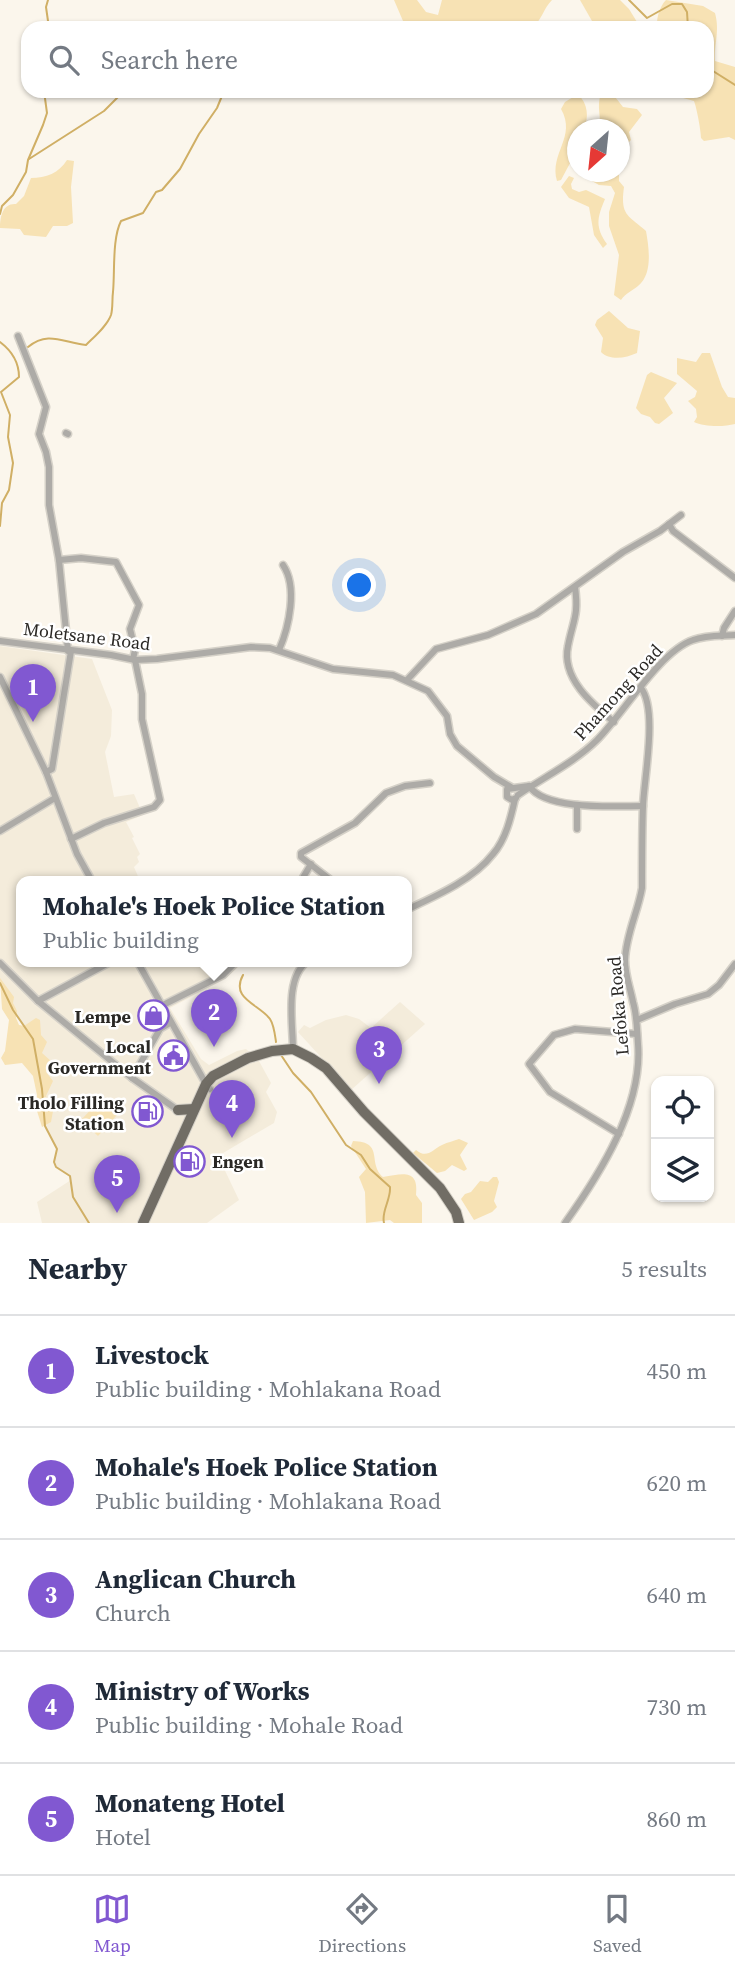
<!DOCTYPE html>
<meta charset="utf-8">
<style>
body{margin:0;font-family:"Source Serif 4",serif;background:#f2f2f3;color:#1f2937}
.controls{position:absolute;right:21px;bottom:21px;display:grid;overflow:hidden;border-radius:14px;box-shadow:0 2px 5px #0004}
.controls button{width:63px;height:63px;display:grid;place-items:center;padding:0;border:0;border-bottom:2px solid #e0e1e3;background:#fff;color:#1f2937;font:35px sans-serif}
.compass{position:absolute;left:567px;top:119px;width:63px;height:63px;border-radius:50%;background:#fff;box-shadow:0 2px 5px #0004;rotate:207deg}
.you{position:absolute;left:360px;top:586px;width:24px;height:24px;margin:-18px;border:5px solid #fff;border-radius:50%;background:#1a73e8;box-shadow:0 0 0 10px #1a73e833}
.badge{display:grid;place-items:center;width:46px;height:46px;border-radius:50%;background:#8158d1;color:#fff;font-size:23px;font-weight:700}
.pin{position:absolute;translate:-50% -58px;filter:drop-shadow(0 2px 4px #0008)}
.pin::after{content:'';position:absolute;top:37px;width:24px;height:21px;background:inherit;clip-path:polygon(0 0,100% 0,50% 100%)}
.popup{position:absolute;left:16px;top:876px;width:396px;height:91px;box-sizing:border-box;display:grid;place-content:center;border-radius:14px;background:#fff;filter:drop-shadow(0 2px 5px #0005);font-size:23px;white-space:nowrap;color:#747a83}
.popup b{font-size:26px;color:#1f2937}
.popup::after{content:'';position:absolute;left:50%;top:100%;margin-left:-14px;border:14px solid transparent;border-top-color:#fff}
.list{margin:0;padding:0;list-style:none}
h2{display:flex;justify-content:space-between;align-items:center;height:91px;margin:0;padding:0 28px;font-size:30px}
h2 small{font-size:23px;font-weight:400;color:#747a83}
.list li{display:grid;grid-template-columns:46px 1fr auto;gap:21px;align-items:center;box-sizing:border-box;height:112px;padding:0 28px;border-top:2px solid #e0e1e3}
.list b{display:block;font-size:26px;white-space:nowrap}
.list p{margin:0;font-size:23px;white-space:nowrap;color:#747a83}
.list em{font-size:23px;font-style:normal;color:#747a83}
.icon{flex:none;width:38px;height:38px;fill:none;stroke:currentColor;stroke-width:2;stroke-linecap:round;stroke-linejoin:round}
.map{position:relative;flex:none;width:735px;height:1223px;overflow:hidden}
.search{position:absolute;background:#fff;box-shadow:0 2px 5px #0004;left:21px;right:21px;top:21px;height:77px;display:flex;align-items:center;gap:18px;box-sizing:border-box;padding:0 24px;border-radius:21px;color:#747a83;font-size:26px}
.sheet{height:651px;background:#fff}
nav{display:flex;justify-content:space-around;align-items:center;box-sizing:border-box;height:98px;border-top:2px solid #e0e1e3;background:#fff;font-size:19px;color:#747a83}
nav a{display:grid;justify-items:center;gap:4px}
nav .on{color:#8158d1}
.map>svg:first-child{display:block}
.built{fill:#f4ecdb}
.green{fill:#f7e2b4}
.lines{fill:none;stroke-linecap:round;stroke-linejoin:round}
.stream{stroke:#d0af65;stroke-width:2}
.minor-casing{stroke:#d5d1c8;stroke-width:9}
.primary-casing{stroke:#d5d1c8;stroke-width:12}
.minor{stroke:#adaba7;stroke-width:6}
.primary{stroke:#716d65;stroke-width:10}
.labels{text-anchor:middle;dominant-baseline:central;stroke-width:5;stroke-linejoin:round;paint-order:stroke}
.street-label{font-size:18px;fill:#2a2825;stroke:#fff}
.poi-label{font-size:18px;font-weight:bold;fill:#2a2825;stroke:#fff;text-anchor:end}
</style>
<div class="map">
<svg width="735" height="1223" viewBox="0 0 735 1223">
<rect width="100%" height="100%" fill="#fbf6ec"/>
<g class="built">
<polygon points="0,646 92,659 112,710 111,736 105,752 114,797 134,794 143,815 126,822 134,837 132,838 140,854 137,857 139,862 134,867 140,881 22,881 22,961 245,961 225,979 170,1008 201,1059 209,1065 237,1051 246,1049 259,1061 271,1083 266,1092 277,1112 274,1123 218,1156 239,1200 207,1223 42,1223 37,1202 71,1180 70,1176 56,1167 54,1162 57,1149 45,1126 33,1039 13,1010 0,983"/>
<polygon points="400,1002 425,1024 351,1090 298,1032 304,1025 310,1028 326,1020 346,1015 359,1019 371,1028"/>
</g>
<g class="green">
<path d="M 394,0 L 417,0 L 426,12 L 438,15 L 442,0 L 552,0 C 543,9 542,20 532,28 L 406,28 Z"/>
<polygon points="580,0 620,0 629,9 637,22 634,28 596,28"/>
<path d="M 666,0 L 703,6 L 715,13 C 720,32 714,43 715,61 L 735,67 L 735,140 L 729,137 L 704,141 L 701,138 C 701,131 697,109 694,101 L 683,98 L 677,91 L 707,91 L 707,28 L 658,28 C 655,20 660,6 666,0 Z"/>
<path d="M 601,93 L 612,93 L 623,107 L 637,109 L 642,115 L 629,132 L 631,140 L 626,145 L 620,162 L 620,130 L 599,129 C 602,116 596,108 601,93 Z"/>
<path d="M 578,94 C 588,104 589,117 584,129 L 578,130 L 576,152 L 561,180 L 557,181 C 549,153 577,137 561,109 L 565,102 Z"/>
<path d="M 67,160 L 74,161 L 71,187 L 73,223 L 67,226 L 53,226 L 46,237 L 24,235 L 20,229 L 0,228 C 0,216 3,203 16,204 L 24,196 L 31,178 C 46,178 59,173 67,160 Z"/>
<path d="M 593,172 L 619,172 L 619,181 L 624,187 C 620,216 628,215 646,231 C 649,248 653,274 638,286 C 632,291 626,293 621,300 L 614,295 L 619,255 L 609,226 L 609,212 L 615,193 L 611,186 L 599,185 L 590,180 Z"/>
<path d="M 569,176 L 574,178 L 571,184 L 572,189 L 579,192 L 586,190 L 605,199 C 597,218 595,227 607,244 L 603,248 L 594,235 L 589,207 L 569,198 L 561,187 Z"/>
<path d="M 609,311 L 628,328 L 640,331 L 637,353 C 626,358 610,361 601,352 L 603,338 L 595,325 L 597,320 Z"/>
<path d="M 702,353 L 710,353 L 722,387 L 728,397 L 735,398 L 735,424 C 724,427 704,427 694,422 L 697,417 L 696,409 L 688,401 L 695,397 L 697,391 L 677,374 L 677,358 L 696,362 Z"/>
<polygon points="651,372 677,383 664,398 673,413 659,424 655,423 650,417 641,414 636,408 647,375"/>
<polygon points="0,978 14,997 13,1003 17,1011 16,1018 19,1025 24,1026 36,1018 40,1020 41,1035 47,1042 42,1053 52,1062 46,1072 53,1081 46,1096 53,1111 51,1122 42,1127 37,1111 37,1095 33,1076 22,1063 5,1065 1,1058 5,1051 9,1020 2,1009"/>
<polygon points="101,1099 117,1115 98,1136 81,1120"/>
<path d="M 459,1139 L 468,1143 L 460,1155 L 467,1169 L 464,1171 L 452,1165 L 445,1171 L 437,1173 L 413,1153 L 416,1150 C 427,1159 432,1150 442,1145 C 448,1142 454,1141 459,1139 Z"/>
<path d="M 353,1141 C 385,1142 367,1163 383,1177 C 402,1174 419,1168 416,1195 L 422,1203 L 422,1223 L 394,1223 L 390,1220 L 366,1223 L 365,1192 L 359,1177 L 366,1169 L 351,1146 Z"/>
<polygon points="493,1177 497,1177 499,1182 494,1201 497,1207 492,1212 474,1220 461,1199 465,1194 471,1192 480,1181 488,1182"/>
</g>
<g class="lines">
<g class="stream">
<polyline points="48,0 46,7 49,28"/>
<polyline points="629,0 647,18 672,4 682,4 687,12 688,28"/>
<polyline points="707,63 713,71 735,85"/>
<polyline points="29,159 104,111 124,91"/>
<polyline points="0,214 2,206 13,195 26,172 28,160 43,125 47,113 44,91"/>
<path d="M 0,342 C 12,351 19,362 19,377 L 1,392 L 10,415 L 8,437 L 13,463 L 9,490 L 2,503 L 0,526"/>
<path d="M 28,347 C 48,330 64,343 86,345 C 95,336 107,326 111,315 C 113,308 112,299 113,292 C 115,271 112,239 121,221 L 143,213 L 156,192 L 162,190 L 180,169 L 199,134 L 217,108 L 224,91"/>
<path d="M 243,975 C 230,999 259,1004 270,1019 C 274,1025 275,1035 276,1042"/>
<polyline points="0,983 13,1010 33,1039 42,1089 45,1126 57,1149 54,1162 56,1167 70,1176 73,1197 89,1223"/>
<path d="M 281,1055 L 293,1073 L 311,1092 L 346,1145 L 361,1155 L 370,1169 L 390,1187 C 391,1200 381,1211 384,1223"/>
</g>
<defs>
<g id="minor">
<polyline points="18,336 46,407 39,434 46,452 49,467 49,505 59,560 68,651"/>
<polyline points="66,433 68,434"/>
<polyline points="669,524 673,531 735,578"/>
<polyline points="59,560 81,558 116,562 139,605 130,629 135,650 133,659"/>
<path d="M 575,587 C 579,616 573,620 568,646 C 561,678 592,704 614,722"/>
<polyline points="722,636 724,628 735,611"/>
<polyline points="0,641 111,655 135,660 157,659 251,647 270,648 333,669 393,675 428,691 447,716 450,734 457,746 494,777 511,787"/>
<path d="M 279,650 C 289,627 298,587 283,565"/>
<polyline points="0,677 46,772 77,854 92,881"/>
<polyline points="407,680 436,649 488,635 536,614 623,552 660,531 681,515"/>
<polyline points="46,772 52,769 71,651"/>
<path d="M 529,786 C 546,811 616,806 643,806"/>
<path d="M 518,795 C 544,777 575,762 597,740 C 623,714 660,651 693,640 C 706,635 721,636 735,635"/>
<polyline points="516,798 512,800 507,797 507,789 529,786"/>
<polyline points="577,805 577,829"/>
<polyline points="0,831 55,798"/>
<polyline points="71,839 104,823 154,807 160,800 142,719 142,694 135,660"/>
<polyline points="301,881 311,864"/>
<polyline points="332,881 301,857 301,853 355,823 386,793 405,786 430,783"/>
<path d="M 406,910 C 436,896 473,880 493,854 C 506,839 511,817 515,799"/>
<polyline points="137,961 206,1084 210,1089"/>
<polyline points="0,963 38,1001 132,1078 179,1111"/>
<polyline points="38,1001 112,961"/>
<polyline points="163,1005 223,975 237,961"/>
<polyline points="637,1020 675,1004 708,994 719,985 735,964"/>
<path d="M 293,1049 C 293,1025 284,977 308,961"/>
<polyline points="132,1078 160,1029 170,1023"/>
<polyline points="619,1134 550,1092 529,1064 554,1035 575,1029 637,1034"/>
<path d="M 565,1223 C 600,1174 643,1106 638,1044 C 637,1030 637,1015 633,1002 C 630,987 625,975 625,960 C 626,934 638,912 642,888 C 642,861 642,833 643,806 C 644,778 658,710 641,688"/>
</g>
<g id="primary">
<polyline points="178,1110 194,1109"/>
<polyline points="143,1223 206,1084 213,1076 248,1058 272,1051 293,1049 311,1058 326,1068 364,1112 440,1188 456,1212 459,1223"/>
</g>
</defs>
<use href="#minor" class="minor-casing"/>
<use href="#primary" class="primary-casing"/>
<use href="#minor" class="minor"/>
<use href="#primary" class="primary"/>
</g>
<defs>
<symbol id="shop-ring" viewBox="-11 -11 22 22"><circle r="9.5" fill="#fff" stroke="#8158d1" stroke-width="1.5"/><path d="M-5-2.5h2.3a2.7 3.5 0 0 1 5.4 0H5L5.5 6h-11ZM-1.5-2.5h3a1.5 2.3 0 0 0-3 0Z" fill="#8158d1"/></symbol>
<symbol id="civic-ring" viewBox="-11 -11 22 22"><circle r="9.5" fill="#fff" stroke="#8158d1" stroke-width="1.5"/><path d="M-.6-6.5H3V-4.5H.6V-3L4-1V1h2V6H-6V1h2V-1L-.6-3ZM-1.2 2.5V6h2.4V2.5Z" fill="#8158d1"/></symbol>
<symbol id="fuel-ring" viewBox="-11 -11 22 22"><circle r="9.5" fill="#fff" stroke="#8158d1" stroke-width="1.5"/><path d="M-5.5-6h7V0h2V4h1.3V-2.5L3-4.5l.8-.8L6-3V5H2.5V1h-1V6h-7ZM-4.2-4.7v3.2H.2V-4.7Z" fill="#8158d1"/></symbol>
</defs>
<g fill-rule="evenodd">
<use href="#shop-ring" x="136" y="998" width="35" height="35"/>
<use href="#civic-ring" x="156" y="1038" width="35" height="35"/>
<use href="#fuel-ring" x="130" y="1094" width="35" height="35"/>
<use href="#fuel-ring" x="172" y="1144" width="35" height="35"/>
</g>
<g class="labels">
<g class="street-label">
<text transform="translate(87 636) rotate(7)">Moletsane Road</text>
<text transform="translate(618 692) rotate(-48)">Phamong Road</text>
<text transform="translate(618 1006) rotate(-95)">Lefoka Road</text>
</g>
<g class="poi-label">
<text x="131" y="1016">Lempe</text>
<text x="151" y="1046">Local<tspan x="151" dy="21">Government</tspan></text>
<text x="124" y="1102">Tholo Filling<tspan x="124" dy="21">Station</tspan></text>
<text x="212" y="1161" text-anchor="start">Engen</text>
</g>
</g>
</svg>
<div class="controls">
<button><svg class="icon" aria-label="locate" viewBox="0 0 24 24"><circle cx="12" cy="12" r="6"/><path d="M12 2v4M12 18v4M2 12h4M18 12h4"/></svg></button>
<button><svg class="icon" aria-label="layers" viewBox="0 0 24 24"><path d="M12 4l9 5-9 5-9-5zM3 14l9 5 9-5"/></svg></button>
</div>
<svg class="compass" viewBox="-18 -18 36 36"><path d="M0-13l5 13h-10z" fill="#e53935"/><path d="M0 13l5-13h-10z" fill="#747a83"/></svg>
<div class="you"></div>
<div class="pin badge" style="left:33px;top:722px">1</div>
<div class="pin badge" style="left:214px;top:1047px">2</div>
<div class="popup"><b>Mohale's Hoek Police Station</b>Public building</div>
<div class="pin badge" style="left:379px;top:1084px">3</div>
<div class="pin badge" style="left:232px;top:1138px">4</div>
<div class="pin badge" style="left:117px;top:1213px">5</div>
<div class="search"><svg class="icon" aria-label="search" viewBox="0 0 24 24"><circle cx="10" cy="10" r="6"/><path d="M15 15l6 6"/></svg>Search here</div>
</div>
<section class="sheet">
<h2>Nearby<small>5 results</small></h2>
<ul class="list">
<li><span class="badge">1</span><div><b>Livestock</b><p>Public building · Mohlakana Road</p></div><em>450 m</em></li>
<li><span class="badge">2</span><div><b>Mohale's Hoek Police Station</b><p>Public building · Mohlakana Road</p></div><em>620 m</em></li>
<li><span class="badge">3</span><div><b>Anglican Church</b><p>Church</p></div><em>640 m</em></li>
<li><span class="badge">4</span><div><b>Ministry of Works</b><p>Public building · Mohale Road</p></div><em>730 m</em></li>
<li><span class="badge">5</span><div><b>Monateng Hotel</b><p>Hotel</p></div><em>860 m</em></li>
</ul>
</section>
<nav>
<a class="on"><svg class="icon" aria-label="map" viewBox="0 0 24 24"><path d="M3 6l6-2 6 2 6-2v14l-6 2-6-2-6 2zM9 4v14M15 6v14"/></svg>Map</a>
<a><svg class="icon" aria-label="directions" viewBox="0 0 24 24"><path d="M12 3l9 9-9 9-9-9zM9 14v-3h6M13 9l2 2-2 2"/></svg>Directions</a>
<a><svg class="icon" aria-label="saved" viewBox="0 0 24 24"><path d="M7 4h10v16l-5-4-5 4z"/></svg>Saved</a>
</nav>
